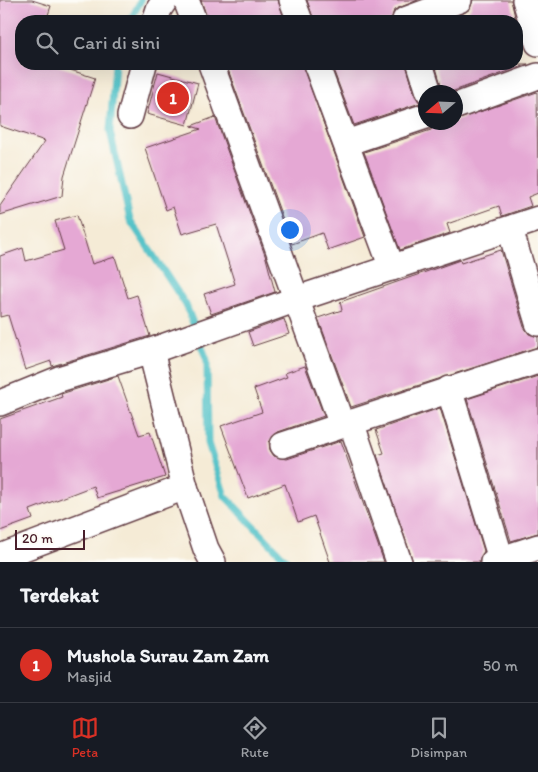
<!DOCTYPE html>
<html lang="id">
<style>
body{margin:0;font-family:Itim,sans-serif;background:#242831;color:#f1f3f6}
.compass{position:absolute;left:418px;top:85px;width:45px;height:45px;border-radius:50%;background:#171b24;box-shadow:0 5px 20px #0002;rotate:251deg}
.scale{position:absolute;left:15px;bottom:12px;width:70px;box-sizing:border-box;padding-left:5px;border:2px solid #4a1f2b;border-top:0;font-size:14px;line-height:18px;white-space:nowrap;color:#4a1f2b;-webkit-text-stroke:4px #fdfcf7;paint-order:stroke}
.you{position:absolute;left:289px;top:229px;width:18px;height:18px;margin:-12px;border:4px solid #fff;border-radius:50%;background:#1a73e8;box-shadow:0 0 0 8px #1a73e833}
.badge{display:grid;place-items:center;width:32px;height:32px;border-radius:50%;background:#d93025;color:#fff;font-size:16px;font-weight:700}
.pin{position:absolute;translate:-50% -50%;border:2px solid #fff;box-shadow:0 1px 5px #0006}
.list{margin:0;padding:0;list-style:none}
h2{display:flex;justify-content:space-between;align-items:center;height:65px;margin:0;padding:0 20px;font-size:21px}
h2 small{font-size:16px;font-weight:400;color:#9ea1a6}
.list li{display:grid;grid-template-columns:32px 1fr auto;gap:15px;align-items:center;box-sizing:border-box;height:75px;padding:0 20px;border-top:1px solid #363941}
.list b{display:block;font-size:19px;white-space:nowrap}
.list p{margin:0;font-size:16px;white-space:nowrap;color:#9ea1a6}
.list em{font-size:16px;font-style:normal;color:#9ea1a6}
.icon{flex:none;width:28px;height:28px;fill:none;stroke:currentColor;stroke-width:2;stroke-linecap:round;stroke-linejoin:round}
.map{position:relative;flex:none;width:538px;height:562px;overflow:hidden}
.search{position:absolute;background:#171b24;box-shadow:0 5px 20px #0002;left:15px;right:15px;top:15px;height:55px;display:flex;align-items:center;gap:12px;box-sizing:border-box;padding:0 18px;border-radius:20px;color:#9ea1a6;font-size:19px}
.sheet{height:140px;background:#171b24}
nav{display:flex;justify-content:space-around;align-items:center;box-sizing:border-box;height:70px;border-top:1px solid #363941;background:#171b24;font-size:14px;color:#9ea1a6}
nav a{display:grid;justify-items:center;gap:2px}
nav .on{color:#d93025}
.map>svg:first-child{display:block}
.lines{fill:none;stroke-linecap:round;stroke-linejoin:round}
.stream{stroke:#54c2c8;stroke-width:7}
.building{fill:#e5a8d4}
.minor-casing{stroke:#643e45;stroke-width:28}
.minor{stroke:#fff;stroke-width:25}
</style>
<div class="map">
<svg width="538" height="562" viewBox="0 0 538 562">
<rect width="100%" height="100%" fill="#fdfcf7"/>
<filter id="ink" filterUnits="userSpaceOnUse"><feTurbulence type="fractalNoise" baseFrequency=".02" numOctaves="2"/><feDisplacementMap in="SourceGraphic" scale="10" xChannelSelector="R" yChannelSelector="G"/><feConvolveMatrix kernelMatrix="1 2 1 2 8 2 1 2 1" color-interpolation-filters="sRGB"/></filter>
<filter id="wash" filterUnits="userSpaceOnUse"><feTurbulence type="fractalNoise" baseFrequency=".0096" numOctaves="4" result="noise"/><feDisplacementMap in="SourceGraphic" scale="20" xChannelSelector="R" yChannelSelector="G"/><feGaussianBlur stdDeviation="1.12" result="paint"/><feColorMatrix in="noise" values="0 0 0 0 0 0 0 0 0 0 0 0 0 0 0 0 0 1.4 0 .05"/><feComposite in="paint" operator="in"/></filter>
<g filter="url(#wash)">
<rect width="100%" height="100%" fill="#f5ebd6"/>
<g class="lines">
<g class="stream">
<polyline points="130,21 141,0"/>
<polyline points="115,64 110,131 130,220 186,305 207,360 208,443 225,496 288,562"/>
</g>
</g>
<g id="blocks">
<g class="building">
<polygon points="0,0 32,0 51,6 46,21 21,21 21,64 52,64 95,78 64,176 62,196 0,215 0,206 45,141 0,126"/>
<polygon points="201,0 278,0 285,21 208,21"/>
<polygon points="307,0 418,0 394,10 391,21 314,21"/>
<polygon points="473,0 511,0 516,21 443,21 464,13 470,9"/>
<polygon points="226,64 302,64 365,237 328,250 322,233 292,244"/>
<polygon points="331,64 406,64 415,96 420,103 354,125"/>
<polygon points="435,64 528,64 451,92 443,92"/>
<polygon points="158,72 198,83 187,125 147,114"/>
<polygon points="537,92 538,193 528,197 531,206 502,216 499,206 447,224 450,233 400,250 364,152 431,130 438,122 456,122 456,120"/>
<polygon points="215,117 266,258 275,292 211,314 204,294 235,284 216,224 182,234 173,207 166,210 145,148 201,129 191,126"/>
<polygon points="77,215 92,264 115,257 128,298 137,295 150,336 52,366 51,361 25,370 8,315 0,317 0,256 23,248 26,261 64,250 55,221"/>
<polygon points="501,250 524,327 529,334 538,337 538,347 351,407 318,318 342,310 340,302 460,260 461,263"/>
<polygon points="284,319 289,334 253,346 248,332"/>
<polygon points="305,366 324,416 278,432 269,442 270,450 274,456 287,459 341,441 384,562 330,562 314,516 298,522 285,484 248,498 221,426 262,412 254,389 287,377 285,373"/>
<polygon points="118,376 139,435 150,432 165,477 97,498 93,486 30,510 33,519 0,531 0,419 62,397 61,394 64,393"/>
<polygon points="538,376 538,533 511,541 467,399"/>
<polygon points="440,408 484,551 479,562 413,562 377,455 384,453 376,430"/>
</g>
</g>
</g>
<g filter="url(#ink)">
<use href="#blocks" fill-opacity="0" stroke="#643e45" stroke-width="1"/>
<g class="lines">
<defs>
<g id="minor">
<polyline points="186,0 194,21"/>
<polyline points="292,0 300,21"/>
<polyline points="525,0 538,43"/>
<polyline points="405,20 459,0"/>
<polyline points="155,21 159,9 165,0"/>
<polyline points="211,64 342,425"/>
<polyline points="316,64 392,268"/>
<polyline points="420,64 429,92"/>
<polyline points="456,106 538,76"/>
<polyline points="130,116 144,64"/>
<polyline points="346,143 426,116"/>
<polyline points="510,229 538,323"/>
<polyline points="151,351 185,487 206,549 213,562"/>
<polyline points="449,389 501,559"/>
<polyline points="0,403 59,379 151,351 297,299 538,219"/>
<polyline points="351,422 399,562"/>
<polyline points="283,445 538,361"/>
<polyline points="0,557 185,487"/>
<polyline points="493,562 538,547"/>
</g>
</defs>
<use href="#minor" class="minor-casing"/>
<use href="#minor" class="minor"/>
</g>
</g>
</svg>
<svg class="compass" viewBox="-18 -18 36 36"><path d="M0-13l5 13h-10z" fill="#e53935"/><path d="M0 13l5-13h-10z" fill="#9ea1a6"/></svg>
<div class="scale">20 m</div>
<div class="you"></div>
<div class="pin badge" style="left:173px;top:98px">1</div>
<div class="search"><svg class="icon" aria-label="search" viewBox="0 0 24 24"><circle cx="10" cy="10" r="6"/><path d="M15 15l6 6"/></svg>Cari di sini</div>
</div>
<section class="sheet">
<h2>Terdekat<small></small></h2>
<ul class="list">
<li><span class="badge">1</span><div><b>Mushola Surau Zam Zam</b><p>Masjid</p></div><em>50 m</em></li>
</ul>
</section>
<nav>
<a class="on"><svg class="icon" aria-label="map" viewBox="0 0 24 24"><path d="M3 6l6-2 6 2 6-2v14l-6 2-6-2-6 2zM9 4v14M15 6v14"/></svg>Peta</a>
<a><svg class="icon" aria-label="directions" viewBox="0 0 24 24"><path d="M12 3l9 9-9 9-9-9zM9 14v-3h6M13 9l2 2-2 2"/></svg>Rute</a>
<a><svg class="icon" aria-label="saved" viewBox="0 0 24 24"><path d="M7 4h10v16l-5-4-5 4z"/></svg>Disimpan</a>
</nav>
